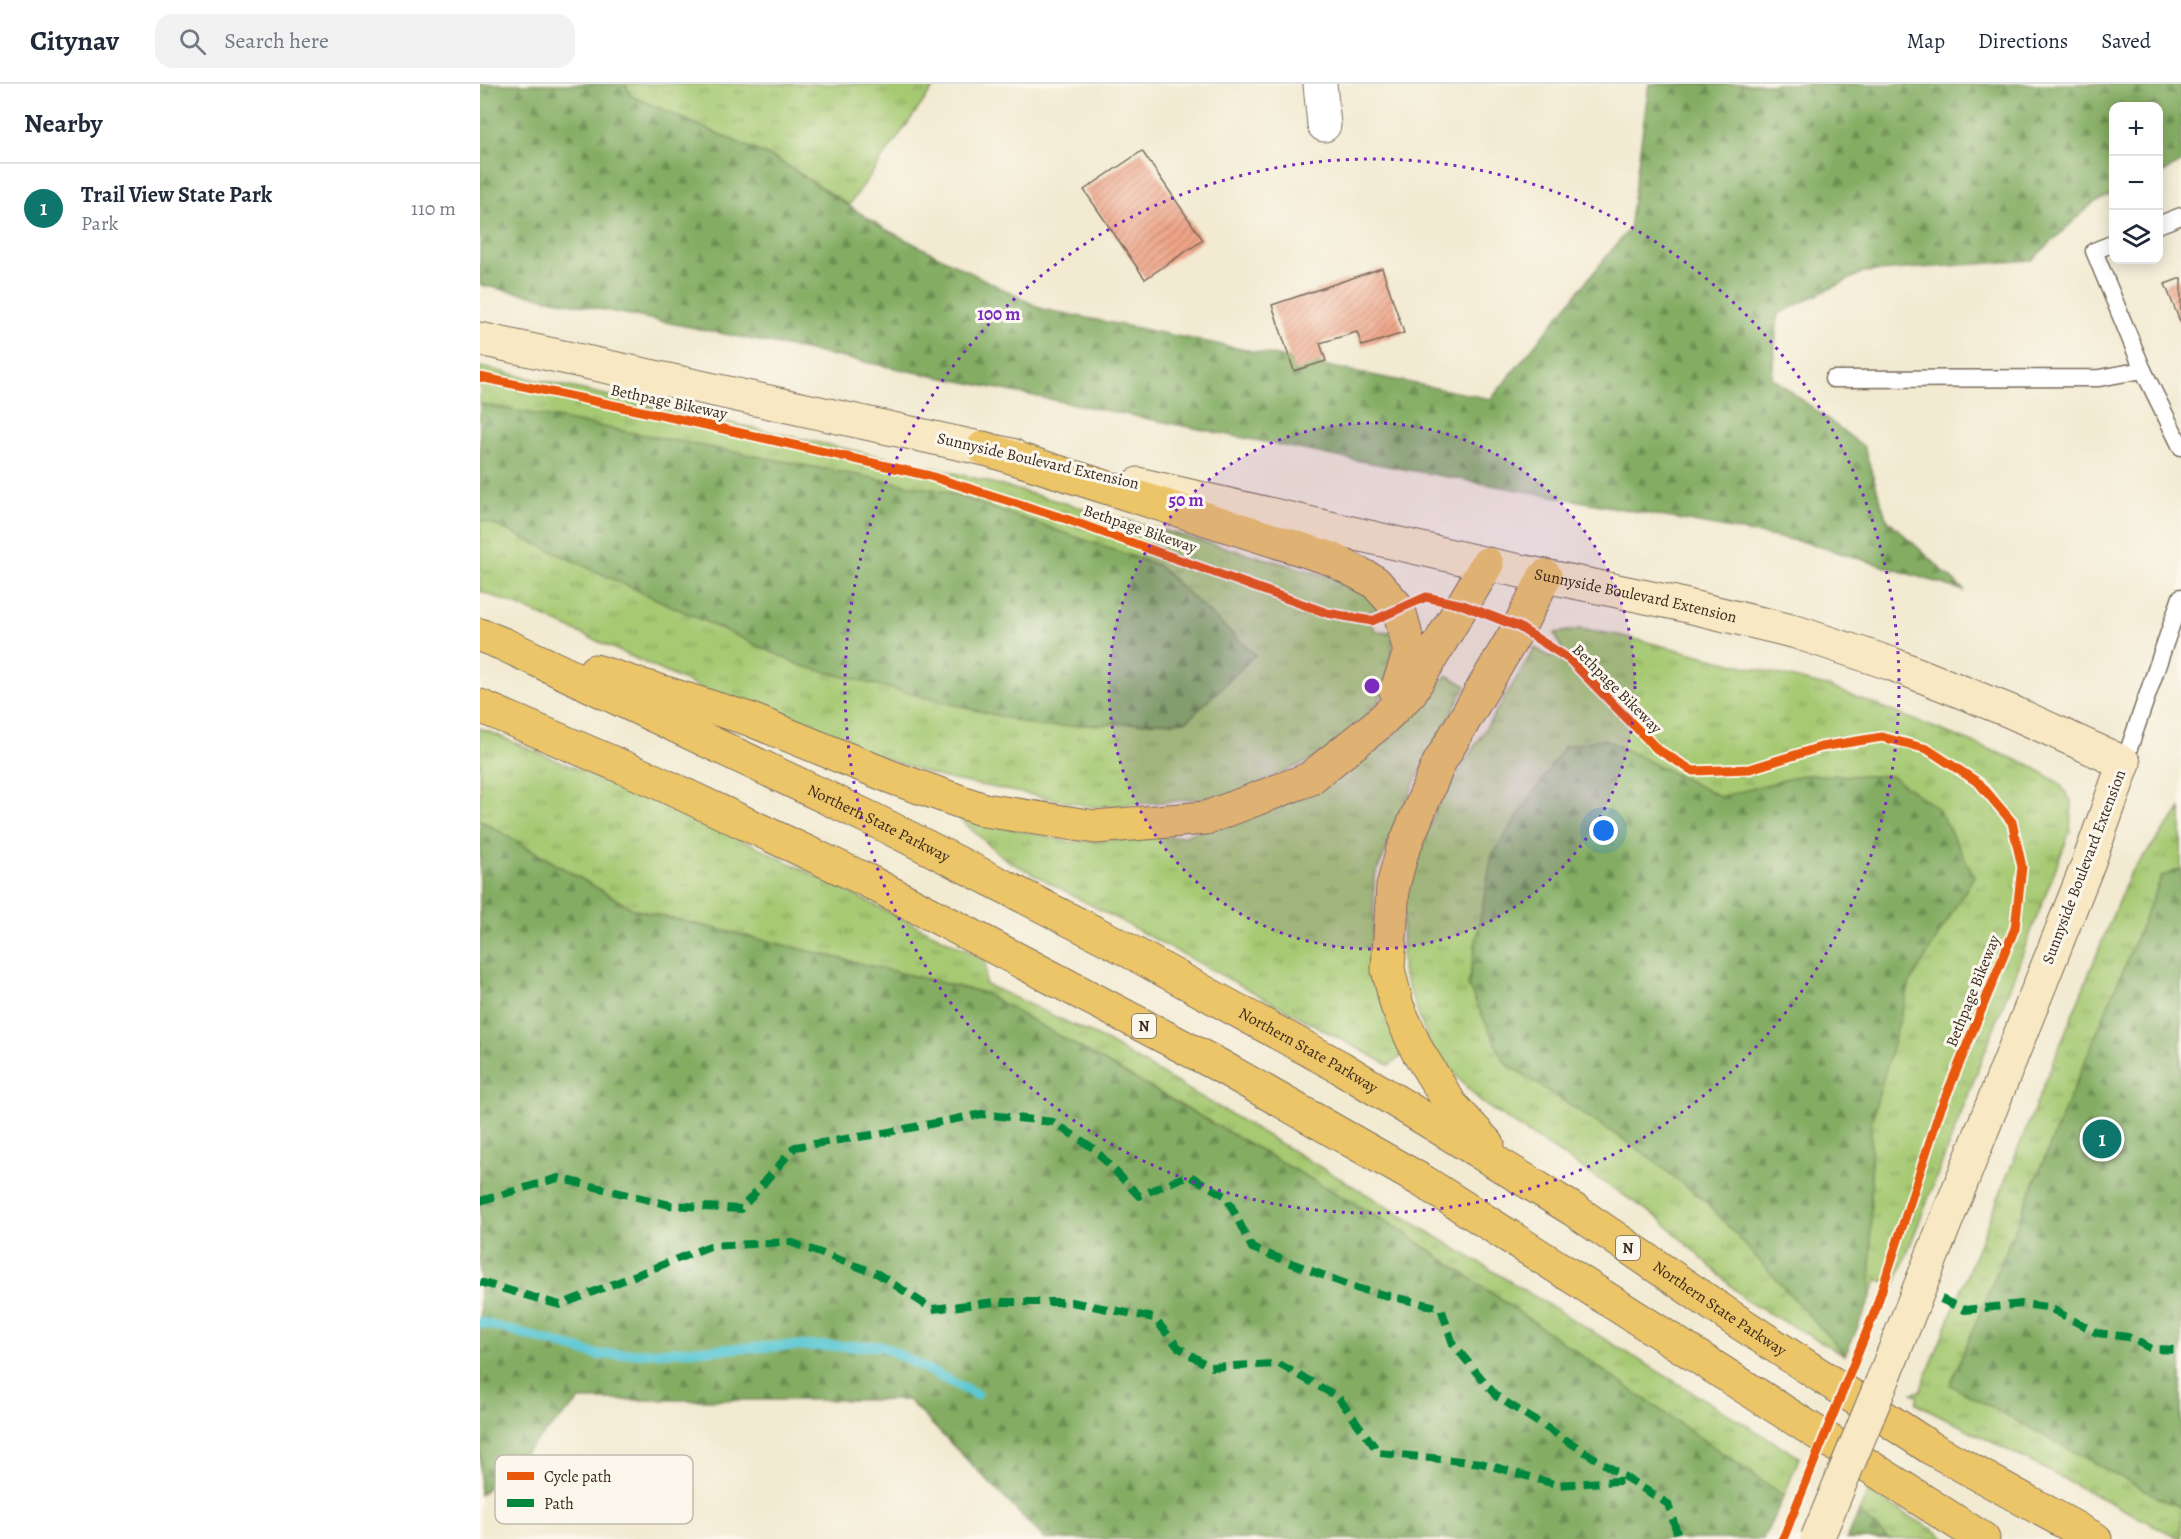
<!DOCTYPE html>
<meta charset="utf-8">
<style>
body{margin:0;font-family:Alegreya,serif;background:#f2f2f3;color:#1f2937}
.controls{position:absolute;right:18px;top:18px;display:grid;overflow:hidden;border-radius:12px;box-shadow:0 3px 15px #0003}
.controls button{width:54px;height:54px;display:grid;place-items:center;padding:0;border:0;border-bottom:2px solid #e0e1e3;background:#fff;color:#1f2937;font:30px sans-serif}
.you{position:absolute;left:1124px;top:747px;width:21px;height:21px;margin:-15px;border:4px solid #fff;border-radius:50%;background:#1a73e8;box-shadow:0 0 0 9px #1a73e833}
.badge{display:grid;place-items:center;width:39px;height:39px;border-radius:50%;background:#0f766e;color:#fff;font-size:20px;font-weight:700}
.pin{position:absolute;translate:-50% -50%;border:3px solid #fff;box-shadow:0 2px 6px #0006}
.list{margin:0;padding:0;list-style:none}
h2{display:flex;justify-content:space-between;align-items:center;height:78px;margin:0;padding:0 24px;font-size:26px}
h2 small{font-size:20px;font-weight:400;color:#747a83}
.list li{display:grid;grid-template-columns:39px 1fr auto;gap:18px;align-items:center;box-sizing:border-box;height:90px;padding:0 24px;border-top:2px solid #e0e1e3}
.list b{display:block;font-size:22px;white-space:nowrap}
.list p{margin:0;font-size:20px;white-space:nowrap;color:#747a83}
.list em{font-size:20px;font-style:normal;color:#747a83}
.icon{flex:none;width:33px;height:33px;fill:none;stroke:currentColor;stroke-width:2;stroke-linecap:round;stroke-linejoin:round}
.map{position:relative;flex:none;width:1701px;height:1455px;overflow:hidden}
header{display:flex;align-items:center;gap:36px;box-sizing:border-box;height:84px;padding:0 30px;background:#fff;border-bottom:2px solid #e0e1e3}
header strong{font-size:28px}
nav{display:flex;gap:33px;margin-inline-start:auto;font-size:21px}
.search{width:420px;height:54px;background:#f2f2f3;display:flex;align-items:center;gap:15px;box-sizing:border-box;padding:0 21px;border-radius:18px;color:#747a83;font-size:22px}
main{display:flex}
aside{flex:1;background:#fff}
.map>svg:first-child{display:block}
.grass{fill:url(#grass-tufts);stroke:#707a48;stroke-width:1.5}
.forest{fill:url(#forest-firs);stroke:#606c41;stroke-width:1.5}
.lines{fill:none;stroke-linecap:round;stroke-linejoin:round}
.stream{stroke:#5cc8d4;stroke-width:10}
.building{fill:url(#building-hatch)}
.service-casing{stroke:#7b6d5d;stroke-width:19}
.minor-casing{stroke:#7b6d5d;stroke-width:35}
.secondary-casing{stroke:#7b6d5d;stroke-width:35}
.motorway-casing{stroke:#7b6d5d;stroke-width:35}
.service{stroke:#fff;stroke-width:16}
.minor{stroke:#fff;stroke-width:33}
.secondary{stroke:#f8e8c3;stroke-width:33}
.motorway{stroke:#edc569;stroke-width:33}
.secondary-bridge-casing{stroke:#7b6d5d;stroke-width:35;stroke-linecap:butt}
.secondary-bridge{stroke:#f8e8c3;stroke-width:33}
.quiet{stroke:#00873e;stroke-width:8;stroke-dasharray:15 8;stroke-linecap:butt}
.cycleway-casing{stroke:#fbf7ec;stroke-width:13}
.cycleway{stroke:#e8590c;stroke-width:9}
.ring{fill:none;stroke:#7b2cbf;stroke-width:3;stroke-dasharray:3 6}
.labels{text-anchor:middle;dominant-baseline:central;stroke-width:6;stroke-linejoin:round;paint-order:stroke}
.shield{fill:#fbf7ec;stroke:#75685c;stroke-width:1.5}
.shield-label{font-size:15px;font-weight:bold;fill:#3b2a1e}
.street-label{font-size:16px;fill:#3b2a1e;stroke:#fbf7ec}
.key{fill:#fbf7ec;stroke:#c1baae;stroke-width:1.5}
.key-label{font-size:16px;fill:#3b2a1e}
.centre{fill:#7b2cbf;stroke:#fbf7ec;stroke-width:3}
.ring-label{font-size:18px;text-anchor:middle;font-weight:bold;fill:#7b2cbf;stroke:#fbf7ec;stroke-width:6;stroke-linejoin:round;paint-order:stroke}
</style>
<header>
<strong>Citynav</strong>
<div class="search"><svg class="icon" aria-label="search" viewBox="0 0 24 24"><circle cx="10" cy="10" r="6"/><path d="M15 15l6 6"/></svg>Search here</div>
<nav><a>Map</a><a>Directions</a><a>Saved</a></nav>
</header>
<main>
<aside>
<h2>Nearby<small></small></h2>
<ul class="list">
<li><span class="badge">1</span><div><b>Trail View State Park</b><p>Park</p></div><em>110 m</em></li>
</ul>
</aside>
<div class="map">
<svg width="1701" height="1455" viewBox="0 0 1701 1455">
<defs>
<pattern id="grass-tufts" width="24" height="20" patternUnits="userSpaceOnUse" patternTransform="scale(1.5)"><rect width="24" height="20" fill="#a6c972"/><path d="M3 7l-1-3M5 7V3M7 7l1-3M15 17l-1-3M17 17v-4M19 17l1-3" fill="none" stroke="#88a35d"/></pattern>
<pattern id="forest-firs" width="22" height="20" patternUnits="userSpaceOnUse" patternTransform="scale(1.5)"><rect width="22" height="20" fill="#84ad64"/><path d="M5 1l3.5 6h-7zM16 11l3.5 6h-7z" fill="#6d8d52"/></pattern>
<pattern id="building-hatch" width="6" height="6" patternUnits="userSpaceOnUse" patternTransform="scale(1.5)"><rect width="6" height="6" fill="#efa589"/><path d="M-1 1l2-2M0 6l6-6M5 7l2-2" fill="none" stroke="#c3876f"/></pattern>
</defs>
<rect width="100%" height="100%" fill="#fbf7ec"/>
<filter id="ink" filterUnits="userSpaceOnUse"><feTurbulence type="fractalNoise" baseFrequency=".0167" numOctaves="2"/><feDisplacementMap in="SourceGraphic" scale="12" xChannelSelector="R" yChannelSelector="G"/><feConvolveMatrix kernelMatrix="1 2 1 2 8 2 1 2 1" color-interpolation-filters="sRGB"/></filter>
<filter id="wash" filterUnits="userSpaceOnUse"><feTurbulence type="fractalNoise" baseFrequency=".008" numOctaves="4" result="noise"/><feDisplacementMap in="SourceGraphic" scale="24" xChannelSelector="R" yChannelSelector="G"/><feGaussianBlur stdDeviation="1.35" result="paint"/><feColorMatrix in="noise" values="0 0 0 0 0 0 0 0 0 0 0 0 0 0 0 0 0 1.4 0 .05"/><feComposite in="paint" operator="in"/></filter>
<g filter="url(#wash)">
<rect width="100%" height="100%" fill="#f2ead1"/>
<g class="grass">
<polygon points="145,0 456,0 369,121 298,76 151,12"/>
<polygon points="0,283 487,392 869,498 902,522 889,529 895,547 913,548 912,577 899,617 855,666 746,713 615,723 463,694 293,637 49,526 0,507 0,436 775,571 677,481 466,408 0,320"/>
<polygon points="1099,545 1138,551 1350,603 1552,682 1580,700 1592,719 1590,747 1414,1203 1398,1195 1365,1271 1268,1218 1179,1134 1002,1019 951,965 922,887 923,811 956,725 1055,564 1070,573 1081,563 1075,549"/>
<polygon points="967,591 986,602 936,696 894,794 893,877 926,969 909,981 525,775 476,732 591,758 705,752 870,685 915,651"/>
<polygon points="0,644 247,748 506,876 505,900 617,952 881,1107 1319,1373 1304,1412 922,1147 504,909 153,825 0,736"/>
<polygon points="1701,725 1701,1455 1436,1319 1438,1312 1432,1309 1440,1307 1649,791"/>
<polygon points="1388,1408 1457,1448 1466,1455 1367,1455"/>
</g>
<g class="forest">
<polygon points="0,0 145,0 151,12 298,76 403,144 562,225 1011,315 1149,145 1169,0 1701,0 1701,79 1679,90 1678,22 1634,22 1633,110 1613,119 1552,176 1384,188 1298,230 1292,293 1384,363 1406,434 1485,507 1328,459 859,373 0,201"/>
<polygon points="0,320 466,408 677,481 775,571 707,637 562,643 322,582 13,440 0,436"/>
<polygon points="1124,655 1241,713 1323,691 1411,692 1458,725 1494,792 1430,899 1391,1039 1391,1214 1365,1271 1226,1118 1161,1067 1025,979 988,902 1012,771 1085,662"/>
<polygon points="0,736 153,825 504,909 922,1147 1304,1412 1283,1455 565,1455 428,1316 100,1316 0,1411"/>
<polygon points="1701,785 1701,1423 1685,1417 1470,1301 1682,792"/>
<polygon points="1379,1428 1408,1455 1367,1455"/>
</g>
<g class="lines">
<polyline class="stream" points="0,1238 118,1271 304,1262 402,1262 497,1311"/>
</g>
<g id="blocks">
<g class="building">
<polygon points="662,67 723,156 665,195 604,106"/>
<polygon points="902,184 924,249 882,262 877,248 840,259 846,277 814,287 792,221"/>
<polygon points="1701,194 1701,240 1685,200"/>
</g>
</g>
</g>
<g filter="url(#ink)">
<use href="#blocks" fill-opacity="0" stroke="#7b6d5d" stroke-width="1.5"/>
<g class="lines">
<defs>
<g id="service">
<polyline points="1678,141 1701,132"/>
<polyline points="1634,159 1614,167 1663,286 1701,363"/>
<polyline points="1353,295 1619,294 1663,286"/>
<polyline points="1644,679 1701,513"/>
</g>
<polyline id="minor" points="840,0 844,41"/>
<g id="secondary">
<polyline points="0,255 532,371"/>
<path id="s1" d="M 658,400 L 1007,480 L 1195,519 L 1316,548 L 1412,580 L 1532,628 L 1644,679 L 1608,780 L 1402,1298"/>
</g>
<g id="motorway">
<polyline points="503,364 852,475 895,498 919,525 930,568 916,608"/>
<path id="s2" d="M 0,551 L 23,560 L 396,737 L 633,858 L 860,983 L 1094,1126 L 1251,1233 L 1451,1364 L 1615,1455"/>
<polyline points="115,587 269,635 411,693 504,726 615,743 726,734 829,695 897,641 930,609 1007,480"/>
<polyline points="0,622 173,696 386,796 740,982 944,1098 1503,1455"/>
<polyline points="1008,1061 971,1021 937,966 917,922 908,885 913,802 922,768 959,679 1039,543 1065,492"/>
</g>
</defs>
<use href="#service" class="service-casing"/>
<use href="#minor" class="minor-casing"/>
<use href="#secondary" class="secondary-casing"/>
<use href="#motorway" class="motorway-casing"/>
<use href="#service" class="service"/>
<use href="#minor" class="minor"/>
<use href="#secondary" class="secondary"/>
<use href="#motorway" class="motorway"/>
<defs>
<polyline id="secondary-bridge" points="1337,1455 1402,1298"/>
</defs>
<use href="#secondary-bridge" class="secondary-bridge-casing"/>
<use href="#secondary-bridge" class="secondary-bridge"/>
<g class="quiet">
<polyline points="0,1117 78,1094 190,1121 261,1125 315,1063 398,1050 502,1030 573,1038 613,1064 659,1112 708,1091 746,1112 772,1164 879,1205 961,1224 973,1260 1016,1312 1188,1420 1199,1455"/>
<polyline points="0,1198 80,1221 230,1162 310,1158 398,1190 452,1225 516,1218 591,1218 674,1234 698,1263 730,1283 799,1280 858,1313 899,1369 1001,1379 1078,1401 1151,1396"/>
<polyline points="1461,1215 1485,1226 1542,1220 1568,1223 1617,1249 1648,1253 1672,1265 1697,1266 1698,1262"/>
</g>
<defs>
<polyline id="cycleway" points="0,293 213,338 450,392 586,435 847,529 892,537 946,513 983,521 1039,543 1089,575 1177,665 1213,687 1270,685 1341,663 1402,653 1447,665 1499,699 1532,738 1542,783 1535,844 1459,1029 1395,1227 1303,1455"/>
</defs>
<use href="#cycleway" class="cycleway-casing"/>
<use href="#cycleway" class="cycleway"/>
</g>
</g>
<circle cx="892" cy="602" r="263" fill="#7b2cbf" fill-opacity=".12"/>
<g class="ring">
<circle cx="892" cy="602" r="263"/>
<circle cx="892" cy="602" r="527"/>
</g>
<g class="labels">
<g class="shield">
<rect x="652" y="930" width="24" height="24" rx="4.5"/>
<rect x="1136" y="1152" width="24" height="24" rx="4.5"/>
</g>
<g class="shield-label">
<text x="664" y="942">N</text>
<text x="1148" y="1164">N</text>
</g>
<g class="street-label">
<text transform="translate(189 318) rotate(12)">Bethpage Bikeway</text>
<text transform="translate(558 377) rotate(13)">Sunnyside Boulevard Extension</text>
<text transform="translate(660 445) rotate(19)">Bethpage Bikeway</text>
<text stroke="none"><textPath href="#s1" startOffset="510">Sunnyside Boulevard Extension</textPath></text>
<text transform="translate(1137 605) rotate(45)">Bethpage Bikeway</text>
<text stroke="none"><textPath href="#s2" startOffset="441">Northern State Parkway</textPath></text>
<text transform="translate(1604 783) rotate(-69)">Sunnyside Boulevard Extension</text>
<text transform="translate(1493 907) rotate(-68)">Bethpage Bikeway</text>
<text stroke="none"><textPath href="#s2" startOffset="927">Northern State Parkway</textPath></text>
<text stroke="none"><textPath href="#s2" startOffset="1413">Northern State Parkway</textPath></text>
</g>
</g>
<rect x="15" y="1371" width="198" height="69" rx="9" class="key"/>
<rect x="27" y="1388" width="27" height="8" fill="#e8590c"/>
<rect x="27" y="1415" width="27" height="8" fill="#00873e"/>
<g class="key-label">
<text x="64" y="1398">Cycle path</text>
<text x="64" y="1425">Path</text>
</g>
<circle cx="892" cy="602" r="9" class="centre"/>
<g class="ring-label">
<text x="519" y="236">100 m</text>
<text x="706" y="422">50 m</text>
</g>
</svg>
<div class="controls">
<button>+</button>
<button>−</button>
<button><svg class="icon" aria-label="layers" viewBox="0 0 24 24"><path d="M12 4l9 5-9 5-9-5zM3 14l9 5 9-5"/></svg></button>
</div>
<div class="you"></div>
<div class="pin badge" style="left:1622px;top:1055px">1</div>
</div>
</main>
